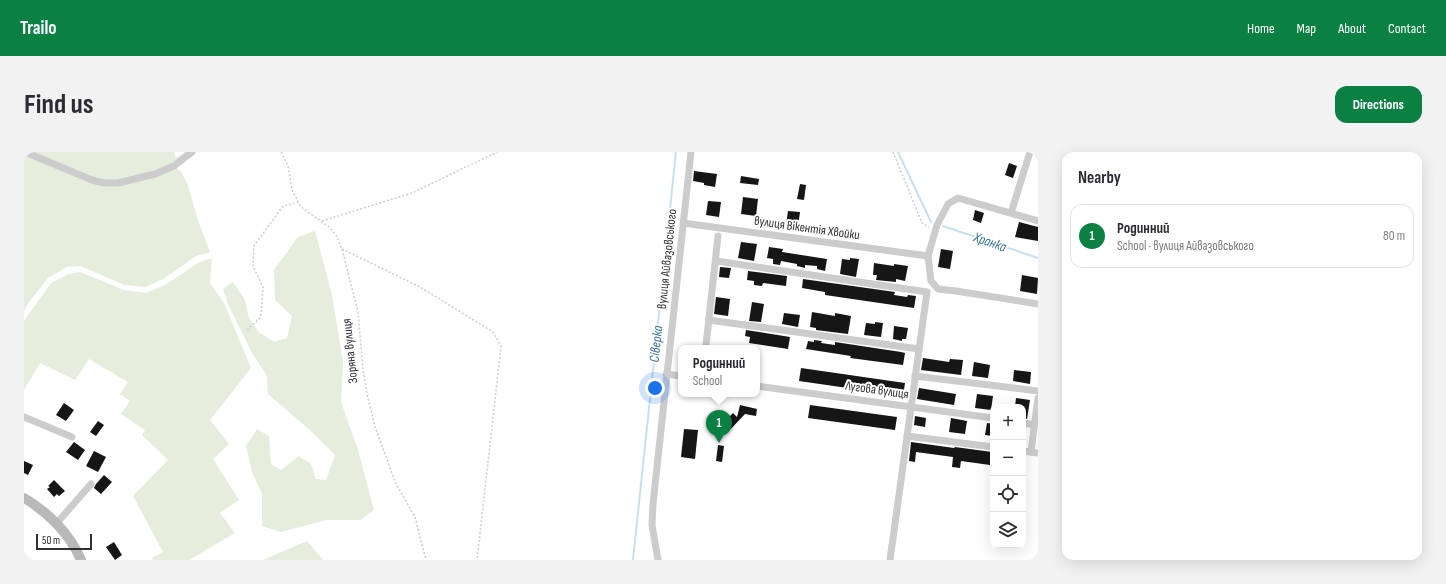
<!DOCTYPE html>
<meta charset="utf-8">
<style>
body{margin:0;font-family:"Sofia Sans Condensed",sans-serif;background:#f2f2f3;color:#2b2b33}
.controls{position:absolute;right:12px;bottom:12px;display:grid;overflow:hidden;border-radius:8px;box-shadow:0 4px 16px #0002}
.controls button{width:36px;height:36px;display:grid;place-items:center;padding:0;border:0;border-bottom:1px solid #e1e1e2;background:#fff;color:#2b2b33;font:20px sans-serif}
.scale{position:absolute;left:12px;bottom:10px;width:56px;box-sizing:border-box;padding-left:4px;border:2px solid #2f2f2f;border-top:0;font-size:11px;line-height:14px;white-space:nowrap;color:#2f2f2f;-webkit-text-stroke:3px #fff;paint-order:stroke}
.you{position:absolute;left:631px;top:236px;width:14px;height:14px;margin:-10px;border:3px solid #fff;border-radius:50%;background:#1a73e8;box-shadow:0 0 0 6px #1a73e833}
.badge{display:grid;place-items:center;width:26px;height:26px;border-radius:50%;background:#0b8043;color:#fff;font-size:13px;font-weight:700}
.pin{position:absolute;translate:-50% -33px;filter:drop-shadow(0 1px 2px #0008)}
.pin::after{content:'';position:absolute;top:21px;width:14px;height:12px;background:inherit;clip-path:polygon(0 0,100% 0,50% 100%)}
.popup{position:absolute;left:654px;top:193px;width:82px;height:52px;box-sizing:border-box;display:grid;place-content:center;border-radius:8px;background:#fff;filter:drop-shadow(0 1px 3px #0005);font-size:13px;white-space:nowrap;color:#7c7c81}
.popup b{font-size:15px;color:#2b2b33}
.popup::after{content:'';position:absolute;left:50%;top:100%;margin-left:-8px;border:8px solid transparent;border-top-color:#fff}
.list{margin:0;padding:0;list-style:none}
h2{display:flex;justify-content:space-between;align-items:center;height:52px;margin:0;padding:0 16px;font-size:17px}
h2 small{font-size:13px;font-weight:400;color:#7c7c81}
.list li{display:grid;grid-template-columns:26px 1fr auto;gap:12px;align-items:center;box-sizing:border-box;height:64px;margin:0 8px 8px;padding:0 8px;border:1px solid #e1e1e2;border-radius:12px}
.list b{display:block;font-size:15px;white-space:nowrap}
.list p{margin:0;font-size:13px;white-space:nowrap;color:#7c7c81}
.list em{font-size:13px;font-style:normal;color:#7c7c81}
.icon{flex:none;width:22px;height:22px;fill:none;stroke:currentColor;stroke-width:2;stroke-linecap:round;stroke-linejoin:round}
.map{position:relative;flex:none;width:1014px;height:408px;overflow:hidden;border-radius:12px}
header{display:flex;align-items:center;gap:24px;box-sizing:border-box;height:56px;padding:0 20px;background:#0b8043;color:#fff}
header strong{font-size:19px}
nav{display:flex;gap:22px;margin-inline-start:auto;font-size:14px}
.intro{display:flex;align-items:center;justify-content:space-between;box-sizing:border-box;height:96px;padding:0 24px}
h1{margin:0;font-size:28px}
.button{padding:10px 18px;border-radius:12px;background:#0b8043;color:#fff;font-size:14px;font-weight:700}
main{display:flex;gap:24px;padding:0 24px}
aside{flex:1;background:#fff;border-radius:12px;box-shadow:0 4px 16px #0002}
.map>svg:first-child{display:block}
.green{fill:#e5eddc}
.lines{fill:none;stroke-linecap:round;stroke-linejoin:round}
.stream{stroke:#c8dfed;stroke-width:2}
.building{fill:#161616}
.path{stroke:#ccc;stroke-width:1.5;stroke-dasharray:2 2;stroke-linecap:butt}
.street{stroke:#ccc;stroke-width:7}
.secondary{stroke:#b9b9b9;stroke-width:10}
.labels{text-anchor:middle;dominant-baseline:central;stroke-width:4;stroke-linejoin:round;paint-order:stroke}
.street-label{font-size:13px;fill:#2f2f2f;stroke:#fff}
.water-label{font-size:14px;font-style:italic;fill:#397295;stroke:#fff}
</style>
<header>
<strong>Trailo</strong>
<nav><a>Home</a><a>Map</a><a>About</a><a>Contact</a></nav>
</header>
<div class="intro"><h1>Find us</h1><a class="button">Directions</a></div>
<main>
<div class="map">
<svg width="1014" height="408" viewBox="0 0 1014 408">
<rect width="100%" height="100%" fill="#fff"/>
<g class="green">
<polygon points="0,0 150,0 152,6 160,1 160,0 168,0 150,14 157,20 163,31 175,71 186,100 172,104 139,127 121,135 101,133 56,114 43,115 24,126 5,150 0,159"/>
<polygon points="291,79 308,143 319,210 317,250 334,298 350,358 336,368 302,368 257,380 238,374 238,342 228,320 222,294 233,277 245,284 247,312 257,318 275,304 287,312 292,327 302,328 311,303 288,280 244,242 243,224 228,201 204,152 199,137 209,130 221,148 225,166 235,180 250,190 263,186 268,164 251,148 250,118 274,85"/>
<polygon points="188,106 186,131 200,151 227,216 186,268 205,292 189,307 215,348 196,361 211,381 165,408 129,408 128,406 139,400 109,344 144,308 118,283 121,278 97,262 106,249 96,242 104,230 65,207 51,228 16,211 0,238 0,169 27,131 45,122 56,120 100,138 122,141 141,133 174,111"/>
<polygon points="283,389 299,408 239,408"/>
</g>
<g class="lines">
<g class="stream">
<polyline points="874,0 907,70"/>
<polyline points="919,74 1014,106"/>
<polyline points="609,408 652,0"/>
</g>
</g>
<g class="building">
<polygon points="985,11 993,14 989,26 981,23"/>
<polygon points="670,19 693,22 691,35 680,33 680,31 669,29"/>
<polygon points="717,24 735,27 734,33 716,31"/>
<polygon points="776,32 782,33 780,48 773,47"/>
<polygon points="719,45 734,47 732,64 717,62"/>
<polygon points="684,49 697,50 695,65 682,63"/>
<polygon points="951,58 960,61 957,71 949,68"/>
<polygon points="764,59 776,60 774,75 762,73"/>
<polygon points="995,70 1014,75 1014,89 991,85"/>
<polygon points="717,90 733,92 730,109 714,106"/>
<polygon points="745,95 759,97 758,100 803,107 801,119 793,117 793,114 781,113 781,116 773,114 773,112 757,109 756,113 749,112 749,107 743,106"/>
<polygon points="917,97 929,99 926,117 914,115"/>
<polygon points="826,106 835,107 832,125 816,122 818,107 826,108"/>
<polygon points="850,111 870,114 870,112 884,114 881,129 872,127 872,130 852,128 853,123 849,123"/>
<polygon points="696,115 707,116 705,126 695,125"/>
<polygon points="724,119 763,124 762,134 739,131 738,134 730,133 730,129 723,128"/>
<polygon points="998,123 1014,126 1013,142 996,139"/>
<polygon points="779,127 871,140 870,143 883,145 884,143 892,144 890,156 801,143 801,140 778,136"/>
<polygon points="692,145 706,147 704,164 690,162"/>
<polygon points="728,150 740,152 737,170 725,169"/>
<polygon points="788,160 811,164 811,161 827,164 824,182 792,178 792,176 786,175"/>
<polygon points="760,161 776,163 774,175 758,172"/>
<polygon points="851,170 859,171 857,185 840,183 842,171 851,172"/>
<polygon points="870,174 884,176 882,187 878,187 878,189 869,187"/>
<polygon points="722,178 766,185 764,197 725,191 726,185 721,184"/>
<polygon points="790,188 798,189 797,191 811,193 811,190 877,200 881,201 879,213 826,206 827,204 782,197 784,189 790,190"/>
<polygon points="899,206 925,210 926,207 939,208 937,223 897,218"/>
<polygon points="950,210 966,213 964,226 948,224"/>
<polygon points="777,216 881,231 879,244 775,229"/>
<polygon points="990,218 1007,220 1006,232 989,229"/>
<polygon points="895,236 932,242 930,253 893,247"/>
<polygon points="953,242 969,244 967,258 951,256"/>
<polygon points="992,246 1006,248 1003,267 999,266 999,255 991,255"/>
<polygon points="40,251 50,258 42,269 32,263"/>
<polygon points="716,253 733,257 732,264 721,262 702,282 697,277 694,281 688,276 701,263 704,266 709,261 713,265"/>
<polygon points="786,253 873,265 871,278 784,266"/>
<polygon points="891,264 902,266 901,275 890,273"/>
<polygon points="927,266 943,269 941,282 925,280"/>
<polygon points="74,269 80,273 72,284 66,280"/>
<polygon points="963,271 969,272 969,284 961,283"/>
<polygon points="660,277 674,278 671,307 657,305"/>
<polygon points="50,290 61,298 54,308 42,300"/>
<polygon points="887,290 930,296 931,295 968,300 966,313 937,309 936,316 928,315 929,305 892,300 891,310 885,309"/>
<polygon points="694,293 700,294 698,310 692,309"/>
<polygon points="70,299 82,305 74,320 62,314"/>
<polygon points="0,309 9,313 4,323 0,321"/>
<polygon points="80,323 88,330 77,342 70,336 72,332"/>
<polygon points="30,328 41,339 35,344 33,342 30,345 23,337 26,335 24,334"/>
<polygon points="90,390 98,403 91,408 82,395"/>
</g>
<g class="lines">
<g class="path">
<polyline points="257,0 264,14 268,38 277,55 305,75 312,83 318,97 334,160 339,218 343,242 351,275 372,332 391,365 402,408"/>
<polyline points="869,0 898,71 905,75"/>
<polyline points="298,69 388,41 473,0"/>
<polyline points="318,97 396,135 469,180 477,194 453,408"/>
<polyline points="223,178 237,165 239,135 229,114 230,94 259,54 274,50"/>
</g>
<g class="street">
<polyline points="1,0 68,28 80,31 94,31 131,22 150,14 168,0"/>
<polyline points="987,61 1006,0"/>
<polyline points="1014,69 934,46 924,52 913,73 904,104 907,129 914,137 932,139 1014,152"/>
<polyline points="659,71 904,104"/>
<polyline points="692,109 903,140 866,408"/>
<polyline points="685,168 895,197"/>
<polyline points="682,193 694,84"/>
<polyline points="642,222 657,224"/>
<polyline points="891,224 1014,239"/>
<polyline points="733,234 969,266"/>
<polyline points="0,265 48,285"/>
<polyline points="999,271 1011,273"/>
<polyline points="883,284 969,295"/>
<polyline points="999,299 1014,301"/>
<polyline points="1007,300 1014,246"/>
<polyline points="32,372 67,332"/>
<polyline points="634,408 628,373 629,352 667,0"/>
</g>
<path class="secondary" d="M 0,346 C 24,360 46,382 57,408"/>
</g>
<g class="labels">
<g class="street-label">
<text transform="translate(783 76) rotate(8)">вулиця Вікентія Хвойки</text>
<text transform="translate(643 107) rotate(-84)">вулиця Айвазовського</text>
<text transform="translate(326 199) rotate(-96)">Зоряна вулиця</text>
<text transform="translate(853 238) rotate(8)">Лугова вулиця</text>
</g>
<g class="water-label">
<text transform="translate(966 90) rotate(19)">Хранка</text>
<text transform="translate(632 192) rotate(-84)">Сіверка</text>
</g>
</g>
</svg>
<div class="controls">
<button>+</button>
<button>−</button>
<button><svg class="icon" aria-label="locate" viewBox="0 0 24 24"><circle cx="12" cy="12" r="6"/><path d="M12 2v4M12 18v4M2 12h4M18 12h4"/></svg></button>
<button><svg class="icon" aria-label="layers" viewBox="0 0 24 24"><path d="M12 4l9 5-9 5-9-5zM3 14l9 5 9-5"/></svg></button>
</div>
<div class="scale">50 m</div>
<div class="you"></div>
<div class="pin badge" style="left:695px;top:291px">1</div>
<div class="popup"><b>Родинний</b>School</div>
</div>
<aside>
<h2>Nearby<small></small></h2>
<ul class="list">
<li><span class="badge">1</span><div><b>Родинний</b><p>School · вулиця Айвазовського</p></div><em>80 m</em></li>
</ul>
</aside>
</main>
